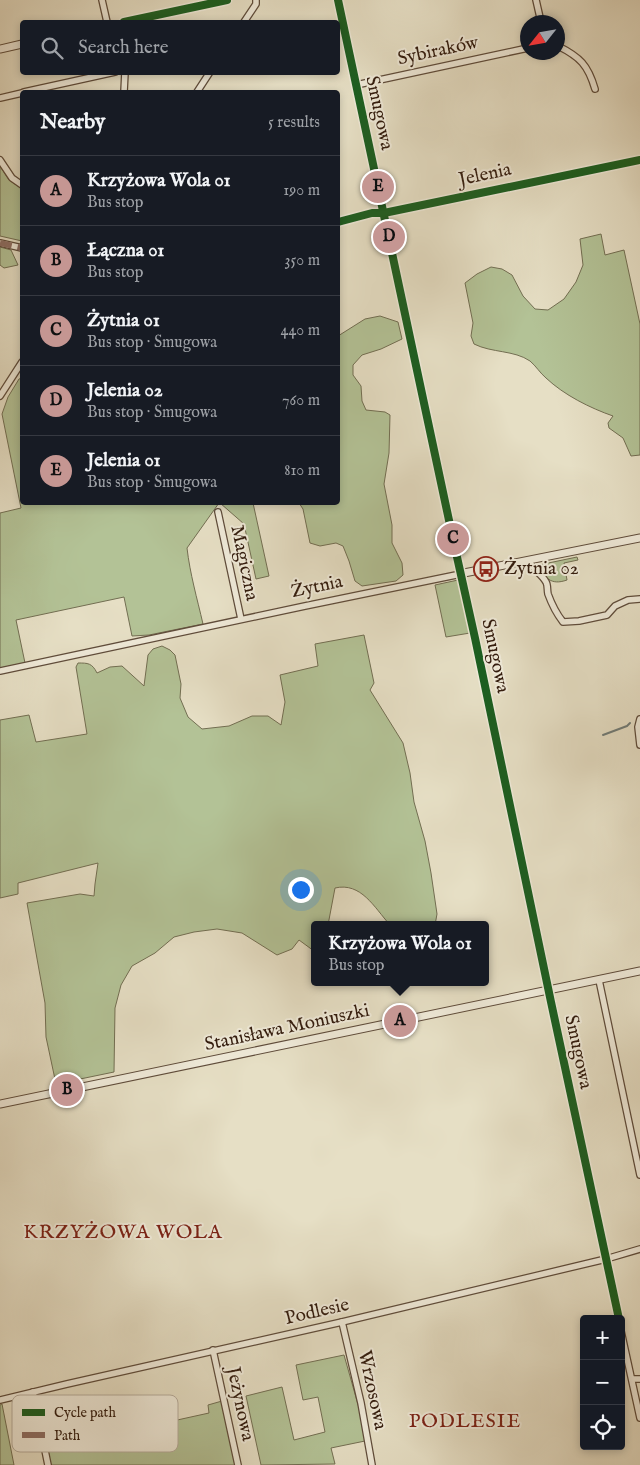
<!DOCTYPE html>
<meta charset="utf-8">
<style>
body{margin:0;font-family:"IM FELL English",serif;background:#242831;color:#f1f3f6}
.controls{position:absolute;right:15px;bottom:15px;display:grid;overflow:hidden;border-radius:5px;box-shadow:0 2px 8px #0003}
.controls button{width:45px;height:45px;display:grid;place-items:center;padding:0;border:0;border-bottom:1px solid #363941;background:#171b24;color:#f1f3f6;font:25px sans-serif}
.compass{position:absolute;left:520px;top:15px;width:45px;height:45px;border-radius:50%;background:#171b24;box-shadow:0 2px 8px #0003;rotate:239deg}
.you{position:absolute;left:300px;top:889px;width:18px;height:18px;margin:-12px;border:4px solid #fff;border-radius:50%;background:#1a73e8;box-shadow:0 0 0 8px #1a73e833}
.badge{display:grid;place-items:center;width:32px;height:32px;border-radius:50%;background:#c59692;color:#111;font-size:16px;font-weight:700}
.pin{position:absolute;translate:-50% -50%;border:2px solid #fff;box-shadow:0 1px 5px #0006}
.popup{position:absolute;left:311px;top:921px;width:178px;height:65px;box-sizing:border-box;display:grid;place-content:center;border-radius:5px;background:#171b24;filter:drop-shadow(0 1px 4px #0005);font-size:16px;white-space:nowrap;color:#9ea1a6}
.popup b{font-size:19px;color:#f1f3f6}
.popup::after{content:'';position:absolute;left:50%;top:100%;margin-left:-10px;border:10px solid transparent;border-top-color:#171b24}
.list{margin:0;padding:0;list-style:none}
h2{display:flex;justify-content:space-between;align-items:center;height:65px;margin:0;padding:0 20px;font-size:21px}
h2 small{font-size:16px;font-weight:400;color:#9ea1a6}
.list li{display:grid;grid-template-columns:32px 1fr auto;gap:15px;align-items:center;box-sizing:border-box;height:70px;padding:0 20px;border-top:1px solid #363941}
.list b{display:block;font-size:19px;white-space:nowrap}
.list p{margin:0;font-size:16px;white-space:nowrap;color:#9ea1a6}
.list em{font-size:16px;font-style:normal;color:#9ea1a6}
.icon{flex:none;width:28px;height:28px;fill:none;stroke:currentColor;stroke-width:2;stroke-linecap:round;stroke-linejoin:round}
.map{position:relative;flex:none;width:640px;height:1465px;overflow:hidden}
.search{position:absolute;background:#171b24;box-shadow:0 2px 8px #0003;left:20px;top:20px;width:320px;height:55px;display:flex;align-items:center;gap:12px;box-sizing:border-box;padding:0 18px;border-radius:5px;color:#9ea1a6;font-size:19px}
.panel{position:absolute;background:#171b24;box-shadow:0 2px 8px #0003;left:20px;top:90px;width:320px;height:415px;border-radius:5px}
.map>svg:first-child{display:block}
.green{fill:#b3c296;stroke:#726e52}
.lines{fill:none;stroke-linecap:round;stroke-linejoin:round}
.stream{stroke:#707b77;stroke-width:2}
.minor-casing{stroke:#5f4c3b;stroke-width:8}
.tertiary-casing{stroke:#5f4c3b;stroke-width:9}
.minor{stroke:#efead9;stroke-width:5.5}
.tertiary{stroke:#efead9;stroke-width:7}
.quiet{stroke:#8d6e63;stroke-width:6;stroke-dasharray:12 6;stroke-linecap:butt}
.cycleway-casing{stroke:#efead9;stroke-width:11}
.cycleway{stroke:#1b5e20;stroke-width:8}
.labels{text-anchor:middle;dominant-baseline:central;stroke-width:4;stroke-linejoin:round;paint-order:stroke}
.street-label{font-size:19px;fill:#321b0d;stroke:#efead9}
.poi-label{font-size:19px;fill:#321b0d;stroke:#efead9;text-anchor:start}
.neighbourhood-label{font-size:20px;letter-spacing:1px;fill:#7a1f14;stroke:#efead9}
.key{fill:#efead9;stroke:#b6ac9c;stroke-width:1}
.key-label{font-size:14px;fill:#321b0d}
</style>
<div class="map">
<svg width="640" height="1465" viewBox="0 0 640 1465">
<rect width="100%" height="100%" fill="#e6dfc5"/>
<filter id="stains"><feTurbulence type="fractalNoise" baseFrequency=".004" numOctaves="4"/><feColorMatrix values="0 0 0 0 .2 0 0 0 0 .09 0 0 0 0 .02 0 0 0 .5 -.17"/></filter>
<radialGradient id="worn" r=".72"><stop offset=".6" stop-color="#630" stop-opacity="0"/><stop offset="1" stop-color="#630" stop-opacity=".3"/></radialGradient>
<g class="green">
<polygon points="0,166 9,180 22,189 22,241 0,236"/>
<path d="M 601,234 L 605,255 L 624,250 L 640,324 L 640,455 L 631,456 L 623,438 L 609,428 L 608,423 L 613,416 C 590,408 564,395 546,378 C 540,373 536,366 530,361 C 514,350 492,353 474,344 L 471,336 L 473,323 L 465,283 L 477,274 L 491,267 L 502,269 L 512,275 L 523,296 L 535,309 L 548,310 L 564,299 L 576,282 L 583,265 L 580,239 Z"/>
<polygon points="0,247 11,250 18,265 4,268 0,265"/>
<polygon points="380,316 398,322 402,339 381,349 362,355 353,365 353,375 361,386 362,401 366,410 385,412 390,415 389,453 384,484 392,525 392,543 402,563 403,575 396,581 362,586 355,581 349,561 343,546 336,543 320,546 310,543 303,509 299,503 338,502 338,336 365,319"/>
<path d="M 22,378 L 22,502 L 219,503 L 187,548 C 190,574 197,598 203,624 L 149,635 L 132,636 L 124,597 L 16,620 L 25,663 L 0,668 L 0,513 L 21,508 L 2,414 L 8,397 L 19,379 Z"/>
<polygon points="220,503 253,503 269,576 256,579 244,524"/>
<path d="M 577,557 L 578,560 L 564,563 L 567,580 C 550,586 546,577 534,566 Z"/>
<polygon points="458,580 470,633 446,637 435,585"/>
<path d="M 364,635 L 374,683 L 370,690 L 403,743 L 410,773 L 414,802 L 425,841 L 431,873 L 437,914 L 435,925 L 390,925 C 374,907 361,882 335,888 L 328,925 L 315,925 L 314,951 L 299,940 L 292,949 L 277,955 L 242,933 L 217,929 L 194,932 L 174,937 L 155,953 L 132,966 L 121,985 L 115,1008 L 114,1072 L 56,1084 L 46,1037 L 45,1003 L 27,903 L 80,894 L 94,896 L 95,884 L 98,863 L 18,883 L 18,894 L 0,898 L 0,720 L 29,715 L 36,742 L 87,734 L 76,667 L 78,663 C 88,663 92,663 97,673 L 110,667 L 122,666 L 144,686 L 148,655 L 153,649 L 162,646 L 170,650 L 175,655 L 181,684 L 180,698 L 188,717 L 202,729 L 229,726 L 252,716 L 268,716 L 281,725 L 285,702 L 280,675 L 318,666 L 315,644 Z"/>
<polygon points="344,1355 359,1408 365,1441 331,1448 335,1464 261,1465 246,1396 282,1387 294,1440 325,1432 318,1397 303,1400 296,1365"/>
<polygon points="222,1401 235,1465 51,1465 44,1437 146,1415 150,1426 209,1413 208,1405"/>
<polygon points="2,1404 14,1465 0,1465 0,1405"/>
</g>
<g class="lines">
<polyline class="stream" points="603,735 627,726 630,723"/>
<defs>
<g id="minor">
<polyline points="102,0 107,22"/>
<polyline points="536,0 541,22"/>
<polyline points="244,22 256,4 256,0"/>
<path d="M 558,46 C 580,57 588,65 595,89"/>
<polyline points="356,85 528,48"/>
<polyline points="24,92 115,72"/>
<polyline points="124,92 125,72"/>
<polyline points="197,92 210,72"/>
<polyline points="0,98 22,93"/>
<polyline points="0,160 12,178 22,185"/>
<polyline points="338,222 372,213 384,213 640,160"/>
<polyline points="0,243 22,248"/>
<polyline points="0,396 22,362"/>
<polyline points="218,512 241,619"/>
<path d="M 529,560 C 532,570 541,573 546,582 C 548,585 547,590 548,594 C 552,605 556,613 563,622 L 579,621 L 607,615 L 615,606 L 628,600 L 640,599"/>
<polyline points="0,671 305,606 456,575 461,572 619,1319"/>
<polyline points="640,719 638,727 640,745"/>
<polyline points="599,980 640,1175"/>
<polyline points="342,1322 361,1403 372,1465"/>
<polyline points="621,1331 640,1418"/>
<polyline points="213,1350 238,1465"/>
<polyline points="632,1379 640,1379"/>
<polyline points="33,1392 48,1465"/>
<polyline points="0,1400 67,1384 342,1322 606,1259 640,1249"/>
</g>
<g id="tertiary">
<polyline points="338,0 460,571 464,573 640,538"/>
<polyline points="124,22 227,0"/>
<polyline points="0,49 22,44"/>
<polyline points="0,1104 640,971"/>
</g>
</defs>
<use href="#minor" class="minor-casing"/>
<use href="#tertiary" class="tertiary-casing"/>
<use href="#minor" class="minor"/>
<use href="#tertiary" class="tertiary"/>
<polyline class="quiet" points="0,243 22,248"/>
<defs>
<g id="cycleway">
<polyline points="338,0 453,539 475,638 551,1002 619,1319"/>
<polyline points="124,22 227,0"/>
<polyline points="338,222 372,213 384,213 640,160"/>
</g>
</defs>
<use href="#cycleway" class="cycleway-casing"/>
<use href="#cycleway" class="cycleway"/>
</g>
<defs>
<symbol id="bus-ring" viewBox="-11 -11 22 22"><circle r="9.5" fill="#efead9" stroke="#8f2418" stroke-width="1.5"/><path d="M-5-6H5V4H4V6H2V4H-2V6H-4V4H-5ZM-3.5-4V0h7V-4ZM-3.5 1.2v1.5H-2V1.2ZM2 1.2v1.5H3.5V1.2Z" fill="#8f2418"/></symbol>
</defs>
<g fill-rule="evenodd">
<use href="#bus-ring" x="472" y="555" width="28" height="28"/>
</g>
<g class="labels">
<g class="street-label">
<text transform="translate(438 51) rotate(-12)">Sybiraków</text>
<text transform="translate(379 113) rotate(78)">Smugowa</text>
<text transform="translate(485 175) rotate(-12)">Jelenia</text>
<text transform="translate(244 563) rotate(78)">Magiczna</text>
<text transform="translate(317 587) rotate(-12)">Żytnia</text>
<text transform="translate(495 656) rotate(78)">Smugowa</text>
<text transform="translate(287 1028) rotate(-12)">Stanisława Moniuszki</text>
<text transform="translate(578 1052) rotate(78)">Smugowa</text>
<text transform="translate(317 1312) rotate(-13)">Podlesie</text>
<text transform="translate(372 1390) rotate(78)">Wrzosowa</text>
<text transform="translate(240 1404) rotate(78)">Jeżynowa</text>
</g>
<g class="poi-label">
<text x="504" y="569">Żytnia 02</text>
</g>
<g class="neighbourhood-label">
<text x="123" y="1232">KRZYŻOWA WOLA</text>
<text x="465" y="1421">PODLESIE</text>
</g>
</g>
<rect x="12" y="1395" width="166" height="57" rx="8" class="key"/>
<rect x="22" y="1409" width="23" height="7" fill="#1b5e20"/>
<rect x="22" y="1432" width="23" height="6" fill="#8d6e63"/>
<g class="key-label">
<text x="54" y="1417">Cycle path</text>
<text x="54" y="1440">Path</text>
</g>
<rect width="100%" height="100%" filter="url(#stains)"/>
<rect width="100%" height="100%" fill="url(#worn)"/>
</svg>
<div class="controls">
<button>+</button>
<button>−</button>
<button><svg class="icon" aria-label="locate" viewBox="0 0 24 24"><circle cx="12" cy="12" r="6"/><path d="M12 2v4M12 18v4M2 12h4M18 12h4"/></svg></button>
</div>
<svg class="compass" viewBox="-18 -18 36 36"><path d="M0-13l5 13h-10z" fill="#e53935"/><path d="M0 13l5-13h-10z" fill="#9ea1a6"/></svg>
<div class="you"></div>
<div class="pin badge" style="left:400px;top:1021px">A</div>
<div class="popup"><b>Krzyżowa Wola 01</b>Bus stop</div>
<div class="pin badge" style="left:67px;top:1090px">B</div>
<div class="pin badge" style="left:453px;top:539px">C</div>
<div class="pin badge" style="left:389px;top:237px">D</div>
<div class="pin badge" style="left:378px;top:187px">E</div>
<div class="search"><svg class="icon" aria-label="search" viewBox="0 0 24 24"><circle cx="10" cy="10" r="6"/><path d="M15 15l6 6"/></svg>Search here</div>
<section class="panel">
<h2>Nearby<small>5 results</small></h2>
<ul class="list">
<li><span class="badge">A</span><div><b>Krzyżowa Wola 01</b><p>Bus stop</p></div><em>190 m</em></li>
<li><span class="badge">B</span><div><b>Łączna 01</b><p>Bus stop</p></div><em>350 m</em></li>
<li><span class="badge">C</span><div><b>Żytnia 01</b><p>Bus stop · Smugowa</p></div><em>440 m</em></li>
<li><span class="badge">D</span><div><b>Jelenia 02</b><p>Bus stop · Smugowa</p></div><em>760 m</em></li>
<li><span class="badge">E</span><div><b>Jelenia 01</b><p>Bus stop · Smugowa</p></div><em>810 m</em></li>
</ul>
</section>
</div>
